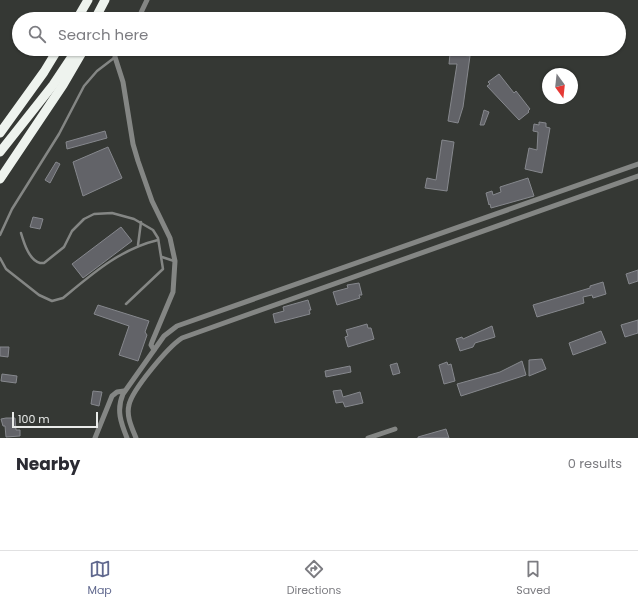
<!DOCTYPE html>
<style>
body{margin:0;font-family:Poppins,sans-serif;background:#f7f7f7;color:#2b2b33}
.compass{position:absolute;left:542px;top:68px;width:36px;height:36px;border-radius:50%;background:#fff;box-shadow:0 1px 3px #0004;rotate:165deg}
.scale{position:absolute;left:12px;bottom:10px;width:86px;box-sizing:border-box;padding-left:4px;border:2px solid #e9ebe9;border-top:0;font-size:11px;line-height:14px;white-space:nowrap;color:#e9ebe9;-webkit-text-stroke:3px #353834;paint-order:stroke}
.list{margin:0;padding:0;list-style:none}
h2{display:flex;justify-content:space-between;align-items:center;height:52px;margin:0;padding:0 16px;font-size:17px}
h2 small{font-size:13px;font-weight:400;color:#7c7c81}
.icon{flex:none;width:22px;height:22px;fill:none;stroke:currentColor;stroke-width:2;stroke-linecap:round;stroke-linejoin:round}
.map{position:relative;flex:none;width:638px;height:438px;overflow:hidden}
.search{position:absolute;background:#fff;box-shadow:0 1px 3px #0004;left:12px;right:12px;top:12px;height:44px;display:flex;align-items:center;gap:10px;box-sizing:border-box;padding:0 14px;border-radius:22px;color:#7c7c81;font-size:15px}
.sheet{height:112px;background:#fff}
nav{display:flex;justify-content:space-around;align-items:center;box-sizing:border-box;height:56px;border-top:1px solid #e1e1e2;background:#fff;font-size:11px;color:#7c7c81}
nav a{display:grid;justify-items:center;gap:2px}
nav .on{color:#60688e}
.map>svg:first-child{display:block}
.building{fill:#626368;stroke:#86888d}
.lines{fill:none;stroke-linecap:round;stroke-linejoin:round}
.lane{stroke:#848684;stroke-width:2.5}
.street{stroke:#848684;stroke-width:5}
.highway{stroke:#eef3ee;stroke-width:9}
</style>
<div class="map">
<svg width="638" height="438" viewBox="0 0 638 438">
<rect width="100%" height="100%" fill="#353834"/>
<g class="building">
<polygon points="450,54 470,56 463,107 458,123 448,121 457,64 449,64"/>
<polygon points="499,74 514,93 516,91 530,109 528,111 529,112 519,120 487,86 490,84 488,82"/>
<polygon points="484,110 489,112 484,125 480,125"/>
<polygon points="539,122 546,123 546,127 550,128 542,173 525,169 529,148 537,150 538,132 533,131 534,124 539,125"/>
<polygon points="105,131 107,138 67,149 66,142"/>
<polygon points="442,140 454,142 447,191 425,188 427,178 436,180"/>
<polygon points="108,147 122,178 83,196 73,162"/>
<polygon points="56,162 60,164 50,183 45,180"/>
<polygon points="528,178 534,196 491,208 490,204 489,205 486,193 492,191 493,195 501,192 500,187"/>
<polygon points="33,217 43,219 40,229 30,227"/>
<polygon points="121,227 132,241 83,278 72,264"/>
<polygon points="638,270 638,281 629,284 626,274"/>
<polygon points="603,282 606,294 593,298 592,295 583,297 584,303 537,317 533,305 590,288 590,286"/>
<polygon points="359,283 362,295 359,295 360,298 337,305 333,292 348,288 347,285"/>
<polygon points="308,300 311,310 309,310 310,314 275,323 273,314 284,311 283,307"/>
<polygon points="98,305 149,321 145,332 147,335 138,361 119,355 129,326 94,314"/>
<polygon points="638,320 638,333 625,337 621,325"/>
<polygon points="367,324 368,328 371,328 374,339 348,347 345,337 348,336 346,330"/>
<polygon points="492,326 495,337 475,343 473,347 460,351 456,339 462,337 463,339"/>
<polygon points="601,331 606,343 573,355 569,343"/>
<polygon points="0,347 9,347 8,357 0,356"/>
<polygon points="542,359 546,369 529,376 529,360"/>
<polygon points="522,361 526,375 461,396 457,384 500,372"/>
<polygon points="447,362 448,365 451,364 455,381 444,384 439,365"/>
<polygon points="397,363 400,373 393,375 390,365"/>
<polygon points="350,366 351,372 326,377 325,371"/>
<polygon points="2,374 17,376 16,383 1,381"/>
<polygon points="341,390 343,397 360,392 363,403 345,407 343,402 336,403 333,391"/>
<polygon points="93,391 102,392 99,406 91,404"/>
<polygon points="6,418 15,418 16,430 20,430 20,436 6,437 5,426 3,426 1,419"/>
<polygon points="446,429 449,438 418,438 418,437"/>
</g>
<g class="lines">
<g class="lane">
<path d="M 21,233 C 24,243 29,260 40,263 L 44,263 L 64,247 L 72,231 L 84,219 L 94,214 L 112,213 L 134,219 L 153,230 L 158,238 L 163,269 L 126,304"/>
<polyline points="0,235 12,209 59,134 84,86 97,71 114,58"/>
<polyline points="138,245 141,222"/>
<polyline points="162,257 174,261"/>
<path d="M 0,258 L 6,269 L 39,295 L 52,301 L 63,298 C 92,274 120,249 158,240"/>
</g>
<g class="street">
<polyline points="138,19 147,0"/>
<polyline points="116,49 115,57 123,82 133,144 138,161 152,201 170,238 175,261 173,292 152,342 151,345 154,350"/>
<polyline points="95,438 112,396 117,392 124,391"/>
<path d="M 127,438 C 121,423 116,410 123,394 L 164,336 L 177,326 L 638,164"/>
<path d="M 136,438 C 132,428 126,416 129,405 C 132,390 168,347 182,338 L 638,176"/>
<polyline points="368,438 395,429"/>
</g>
<g class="highway">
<polyline points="77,19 88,0"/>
<polyline points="95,19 105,0"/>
<polyline points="0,133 44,72 58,49"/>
<polyline points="0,152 53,85 77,49"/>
<polyline points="0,179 63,85 84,49"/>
</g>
</g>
</svg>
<svg class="compass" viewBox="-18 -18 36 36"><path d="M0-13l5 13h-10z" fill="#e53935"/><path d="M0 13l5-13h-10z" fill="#7c7c81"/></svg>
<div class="scale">100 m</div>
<div class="search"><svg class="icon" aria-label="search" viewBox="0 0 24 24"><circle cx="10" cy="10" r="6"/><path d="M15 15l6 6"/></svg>Search here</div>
</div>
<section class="sheet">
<h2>Nearby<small>0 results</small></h2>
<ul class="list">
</ul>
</section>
<nav>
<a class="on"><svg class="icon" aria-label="map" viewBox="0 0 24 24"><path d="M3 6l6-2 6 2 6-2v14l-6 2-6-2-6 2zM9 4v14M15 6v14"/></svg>Map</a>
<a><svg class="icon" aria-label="directions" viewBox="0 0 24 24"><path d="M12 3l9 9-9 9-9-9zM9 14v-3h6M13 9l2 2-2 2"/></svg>Directions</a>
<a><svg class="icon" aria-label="saved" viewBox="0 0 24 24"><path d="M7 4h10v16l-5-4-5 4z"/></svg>Saved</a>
</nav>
